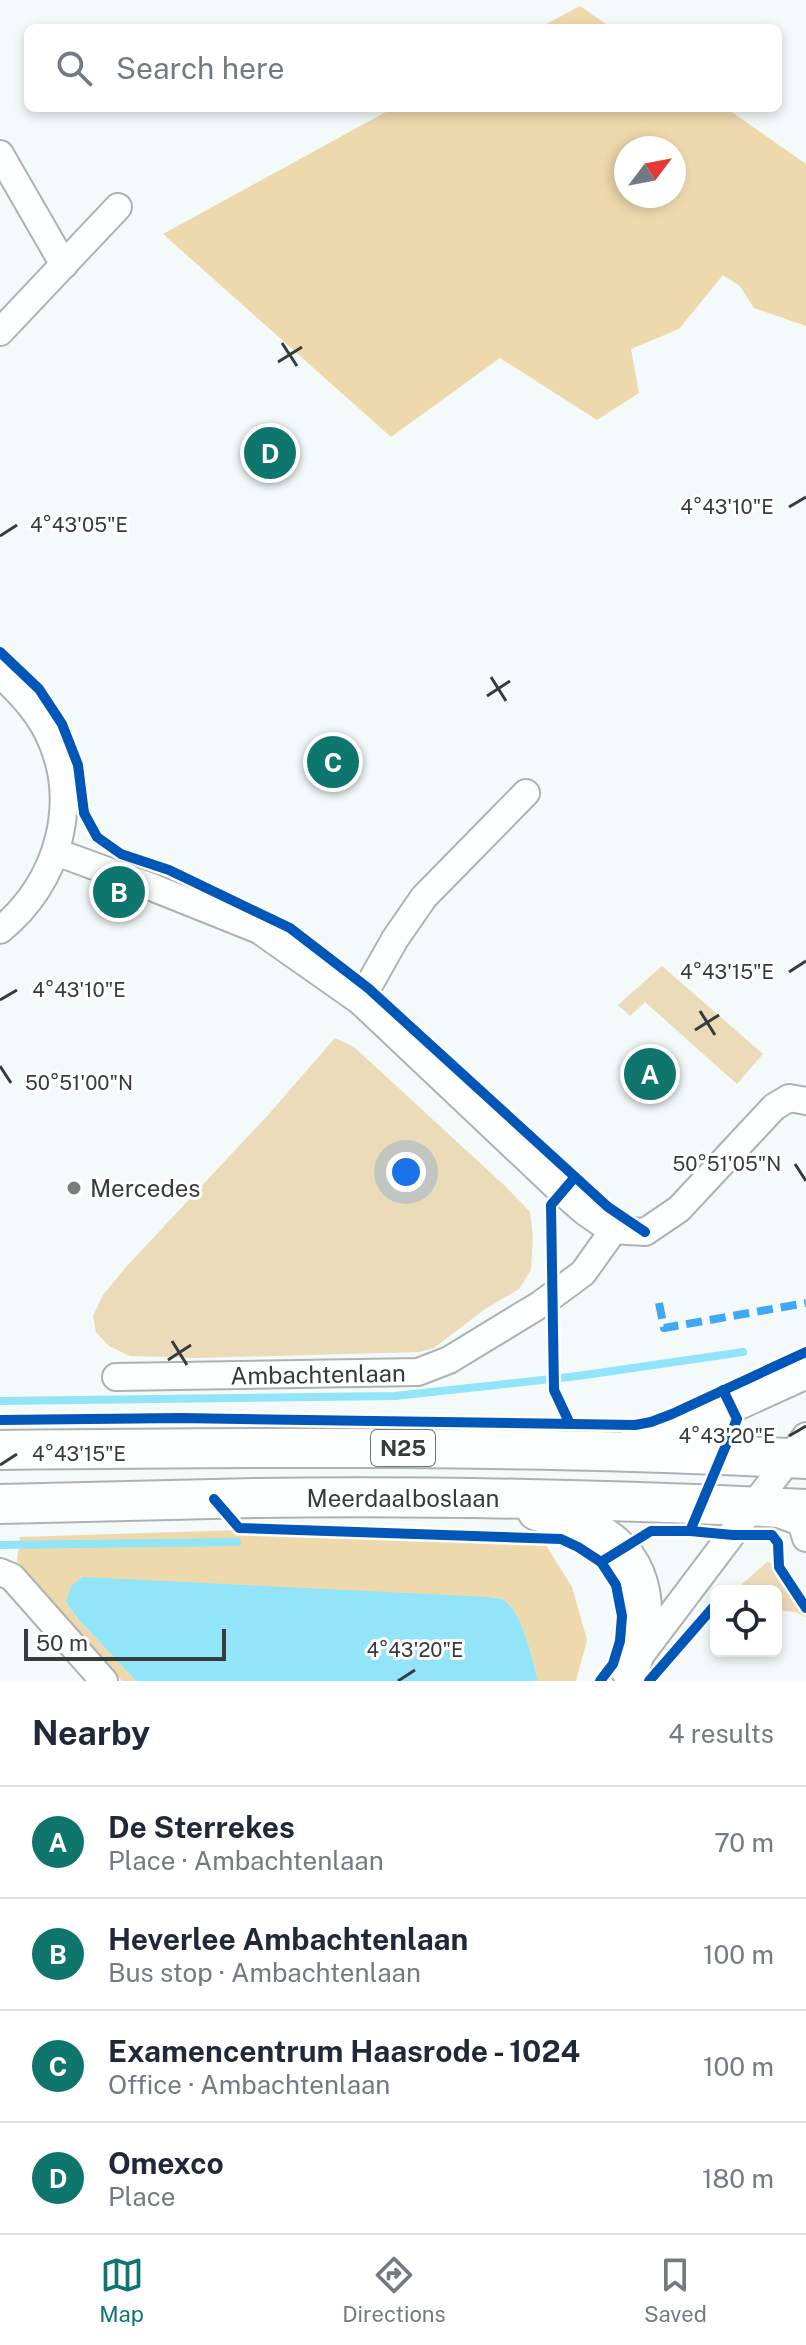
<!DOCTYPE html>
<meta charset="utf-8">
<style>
body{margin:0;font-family:"Public Sans",sans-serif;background:#f2f2f3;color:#1f2937}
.controls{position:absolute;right:24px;bottom:24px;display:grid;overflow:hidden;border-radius:12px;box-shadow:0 4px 12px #0003}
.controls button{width:72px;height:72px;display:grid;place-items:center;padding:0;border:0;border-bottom:2px solid #e0e1e3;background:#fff;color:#1f2937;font:40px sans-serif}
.compass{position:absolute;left:614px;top:136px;width:72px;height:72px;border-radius:50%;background:#fff;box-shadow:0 4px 12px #0003;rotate:58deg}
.scale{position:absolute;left:24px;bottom:20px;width:202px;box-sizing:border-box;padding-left:8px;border:4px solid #363b3c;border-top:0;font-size:22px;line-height:28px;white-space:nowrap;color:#363b3c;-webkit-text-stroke:6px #fff;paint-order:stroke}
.you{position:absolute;left:406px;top:1172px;width:28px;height:28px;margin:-20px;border:6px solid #fff;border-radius:50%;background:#1a73e8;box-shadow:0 0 0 12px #1a73e833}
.badge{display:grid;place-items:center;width:52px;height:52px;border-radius:50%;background:#0f766e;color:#fff;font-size:26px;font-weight:700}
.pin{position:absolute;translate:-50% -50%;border:4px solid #fff;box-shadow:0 2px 8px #0006}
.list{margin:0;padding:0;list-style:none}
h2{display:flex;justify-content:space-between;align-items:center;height:104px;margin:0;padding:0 32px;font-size:34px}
h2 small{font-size:26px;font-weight:400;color:#747a83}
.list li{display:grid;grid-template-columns:52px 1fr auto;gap:24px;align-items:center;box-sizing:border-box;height:112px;padding:0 32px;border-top:2px solid #e0e1e3}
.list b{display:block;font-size:30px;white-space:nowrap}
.list p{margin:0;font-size:26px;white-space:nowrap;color:#747a83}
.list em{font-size:26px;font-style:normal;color:#747a83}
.icon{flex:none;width:44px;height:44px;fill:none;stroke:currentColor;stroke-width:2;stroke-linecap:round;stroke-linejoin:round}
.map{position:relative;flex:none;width:806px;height:1681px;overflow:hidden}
.search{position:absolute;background:#fff;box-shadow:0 4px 12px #0003;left:24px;right:24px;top:24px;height:88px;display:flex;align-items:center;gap:20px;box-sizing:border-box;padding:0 28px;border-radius:12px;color:#747a83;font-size:30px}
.sheet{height:552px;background:#fff}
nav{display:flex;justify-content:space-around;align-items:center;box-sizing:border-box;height:112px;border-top:2px solid #e0e1e3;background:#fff;font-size:22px;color:#747a83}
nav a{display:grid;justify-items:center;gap:4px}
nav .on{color:#0f766e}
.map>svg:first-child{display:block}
.green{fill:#ebdbb9}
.forest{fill:#eed9ad;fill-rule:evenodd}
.water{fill:#92e4f9}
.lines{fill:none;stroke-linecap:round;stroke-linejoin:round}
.stream{stroke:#92e4f9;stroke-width:8}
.minor-casing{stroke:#aeb2b3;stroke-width:30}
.highway-casing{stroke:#aeb2b3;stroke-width:42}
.minor{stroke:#fdfefe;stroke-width:26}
.highway{stroke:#fdfefe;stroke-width:38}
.quiet{stroke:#3fa9f5;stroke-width:8;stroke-dasharray:16 8;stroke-linecap:butt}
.cycleway-casing{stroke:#fff;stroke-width:15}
.cycleway{stroke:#0057b8;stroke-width:10}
.ticks{fill:none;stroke:#363b3c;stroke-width:3}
.poi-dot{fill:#787e7e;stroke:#fff;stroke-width:3}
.labels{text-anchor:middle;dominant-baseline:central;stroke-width:6;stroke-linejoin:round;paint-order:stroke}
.shield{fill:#fff;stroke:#727676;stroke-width:2}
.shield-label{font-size:22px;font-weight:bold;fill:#363b3c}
.poi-label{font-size:24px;fill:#363b3c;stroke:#fff;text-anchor:start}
.street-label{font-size:24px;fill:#363b3c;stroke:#fff}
.ticks-label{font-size:20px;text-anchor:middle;fill:#363b3c;stroke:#fff;stroke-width:6;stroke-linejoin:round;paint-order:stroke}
</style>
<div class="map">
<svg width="806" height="1681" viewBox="0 0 806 1681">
<rect width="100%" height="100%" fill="#f4f9fa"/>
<g class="green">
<polygon points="662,966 763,1054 737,1084 645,1002 630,1016 618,1005"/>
<polygon points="335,1038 354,1047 505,1186 530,1212 533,1235 531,1270 519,1289 485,1309 434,1348 419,1352 195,1358 130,1356 109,1346 96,1332 93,1316 103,1295 127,1266 268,1115"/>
<polygon points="767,1562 771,1563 806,1613 806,1617 795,1612 776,1610 776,1591 734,1591"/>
</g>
<g class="forest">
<polygon points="580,6 612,28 539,28"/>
<path d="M 393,108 L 726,108 L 806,164 L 806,326 L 754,308 L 740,286 L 723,275 L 679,329 L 631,349 L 639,393 L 597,420 L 500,358 L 391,437 L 163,234 ZM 674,148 L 674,196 L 626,196 L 626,148 Z"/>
<path d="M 241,1530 L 542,1539 L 572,1587 L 587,1640 L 576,1681 L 538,1681 C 533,1661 522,1609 502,1599 C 498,1598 494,1598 489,1597 L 66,1602 L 79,1620 L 136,1681 L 122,1681 L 17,1561 L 20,1537 Z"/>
</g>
<path class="water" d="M 83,1577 L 489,1597 C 494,1598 498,1598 502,1599 C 522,1609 533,1661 538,1681 L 136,1681 L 79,1620 L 66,1602 L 71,1586 Z"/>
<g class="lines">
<g class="stream">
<polyline points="0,1401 395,1396 578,1376 743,1352"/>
<polyline points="0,1545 237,1542"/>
</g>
<defs>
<g id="minor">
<polyline points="0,154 64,265"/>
<polyline points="0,332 118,207"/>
<path d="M 0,674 C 18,691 35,708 47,731 C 82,800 59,883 0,930"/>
<polyline points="56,852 154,888 259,930 360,1001 562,1192 584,1211 611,1230 645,1232 679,1209 774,1107 789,1098 806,1101"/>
<polyline points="360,1001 395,939 424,897 526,793"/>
<polyline points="116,1377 418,1372 449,1360 541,1304 583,1273 608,1238 611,1230"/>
<polyline points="773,1512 801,1522 806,1538"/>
<polyline points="0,1572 12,1577 104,1681"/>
<polyline points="640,1656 806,1436"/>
</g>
<g id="highway">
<polyline points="634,1447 806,1369"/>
<path d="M 0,1450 C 269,1447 537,1445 806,1459"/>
<path d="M 0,1504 C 85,1502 170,1500 255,1498 C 438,1495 622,1500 806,1509"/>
<path d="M 537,1511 C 597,1525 645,1550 642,1620 C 641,1636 634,1654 630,1669"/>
</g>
</defs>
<use href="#minor" class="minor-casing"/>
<use href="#highway" class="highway-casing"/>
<use href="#minor" class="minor"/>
<use href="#highway" class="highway"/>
<polyline class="quiet" points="659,1303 664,1328 806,1303"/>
<defs>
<g id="cycleway">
<polyline points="0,652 39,689 62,724 78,765 84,813 97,837 121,854 169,870 290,928 368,988 608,1207 645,1232"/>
<polyline points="0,1420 180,1418 635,1425 651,1422 672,1414 806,1352"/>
<polyline points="570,1424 554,1390 551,1205 575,1177"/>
<polyline points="214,1499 239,1528 561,1539 578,1547 601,1562"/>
<polyline points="690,1531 737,1419 723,1390"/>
<polyline points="600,1681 613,1664 620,1641 622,1616 616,1585 601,1562 651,1531 690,1531 733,1535 772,1535 778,1543 779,1567 806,1608"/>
<polyline points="649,1681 716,1604"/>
</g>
</defs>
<use href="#cycleway" class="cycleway-casing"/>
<use href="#cycleway" class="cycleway"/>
</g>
<path class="ticks" d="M 282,343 L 297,366M 278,362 L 302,347M 789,507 L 806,497M 0,536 L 17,525M 491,677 L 506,701M 487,696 L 510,681M 789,972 L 806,961M 0,1000 L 17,990M 700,1011 L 715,1035M 695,1030 L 719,1015M 0,1066 L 11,1083M 795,1164 L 806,1181M 172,1341 L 187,1365M 168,1360 L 191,1345M 789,1436 L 806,1426M 0,1465 L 17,1454M 398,1681 L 415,1670"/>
<circle class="poi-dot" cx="74" cy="1188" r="8"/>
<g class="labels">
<rect class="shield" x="371" y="1430" width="64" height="36" rx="6"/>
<g class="shield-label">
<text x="403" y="1448">N25</text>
</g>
<g class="poi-label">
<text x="90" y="1188">Mercedes</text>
</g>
<g class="street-label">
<text transform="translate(318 1374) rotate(-1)">Ambachtenlaan</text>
<text x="403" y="1498">Meerdaalboslaan</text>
</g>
</g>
<g class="ticks-label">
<text x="727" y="514">4°43'10"E</text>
<text x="79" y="532">4°43'05"E</text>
<text x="727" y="979">4°43'15"E</text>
<text x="79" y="997">4°43'10"E</text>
<text x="79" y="1090">50°51'00"N</text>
<text x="727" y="1171">50°51'05"N</text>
<text x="727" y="1443">4°43'20"E</text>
<text x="79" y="1461">4°43'15"E</text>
<text x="415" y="1657">4°43'20"E</text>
</g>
</svg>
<div class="controls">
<button><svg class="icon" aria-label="locate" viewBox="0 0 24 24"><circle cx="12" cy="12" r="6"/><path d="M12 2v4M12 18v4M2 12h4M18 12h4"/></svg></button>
</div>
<svg class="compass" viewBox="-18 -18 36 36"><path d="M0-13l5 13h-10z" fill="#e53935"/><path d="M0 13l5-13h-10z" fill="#747a83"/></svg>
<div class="scale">50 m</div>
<div class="you"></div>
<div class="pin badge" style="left:650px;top:1074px">A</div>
<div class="pin badge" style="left:119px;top:892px">B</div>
<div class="pin badge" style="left:333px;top:762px">C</div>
<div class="pin badge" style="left:270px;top:453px">D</div>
<div class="search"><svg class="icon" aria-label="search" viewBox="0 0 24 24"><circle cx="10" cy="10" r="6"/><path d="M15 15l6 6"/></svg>Search here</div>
</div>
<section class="sheet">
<h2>Nearby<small>4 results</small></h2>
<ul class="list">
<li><span class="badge">A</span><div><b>De Sterrekes</b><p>Place · Ambachtenlaan</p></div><em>70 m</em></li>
<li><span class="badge">B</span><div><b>Heverlee Ambachtenlaan</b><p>Bus stop · Ambachtenlaan</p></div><em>100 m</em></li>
<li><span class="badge">C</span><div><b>Examencentrum Haasrode - 1024</b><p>Office · Ambachtenlaan</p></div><em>100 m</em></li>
<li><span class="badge">D</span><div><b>Omexco</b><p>Place</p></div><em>180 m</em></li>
</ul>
</section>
<nav>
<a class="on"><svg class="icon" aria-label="map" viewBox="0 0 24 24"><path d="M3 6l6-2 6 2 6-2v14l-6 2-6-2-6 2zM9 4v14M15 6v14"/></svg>Map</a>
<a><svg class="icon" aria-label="directions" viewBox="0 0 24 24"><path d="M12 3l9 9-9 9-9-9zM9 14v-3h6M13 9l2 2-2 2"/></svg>Directions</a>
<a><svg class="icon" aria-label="saved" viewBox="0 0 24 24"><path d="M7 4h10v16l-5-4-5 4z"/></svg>Saved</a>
</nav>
